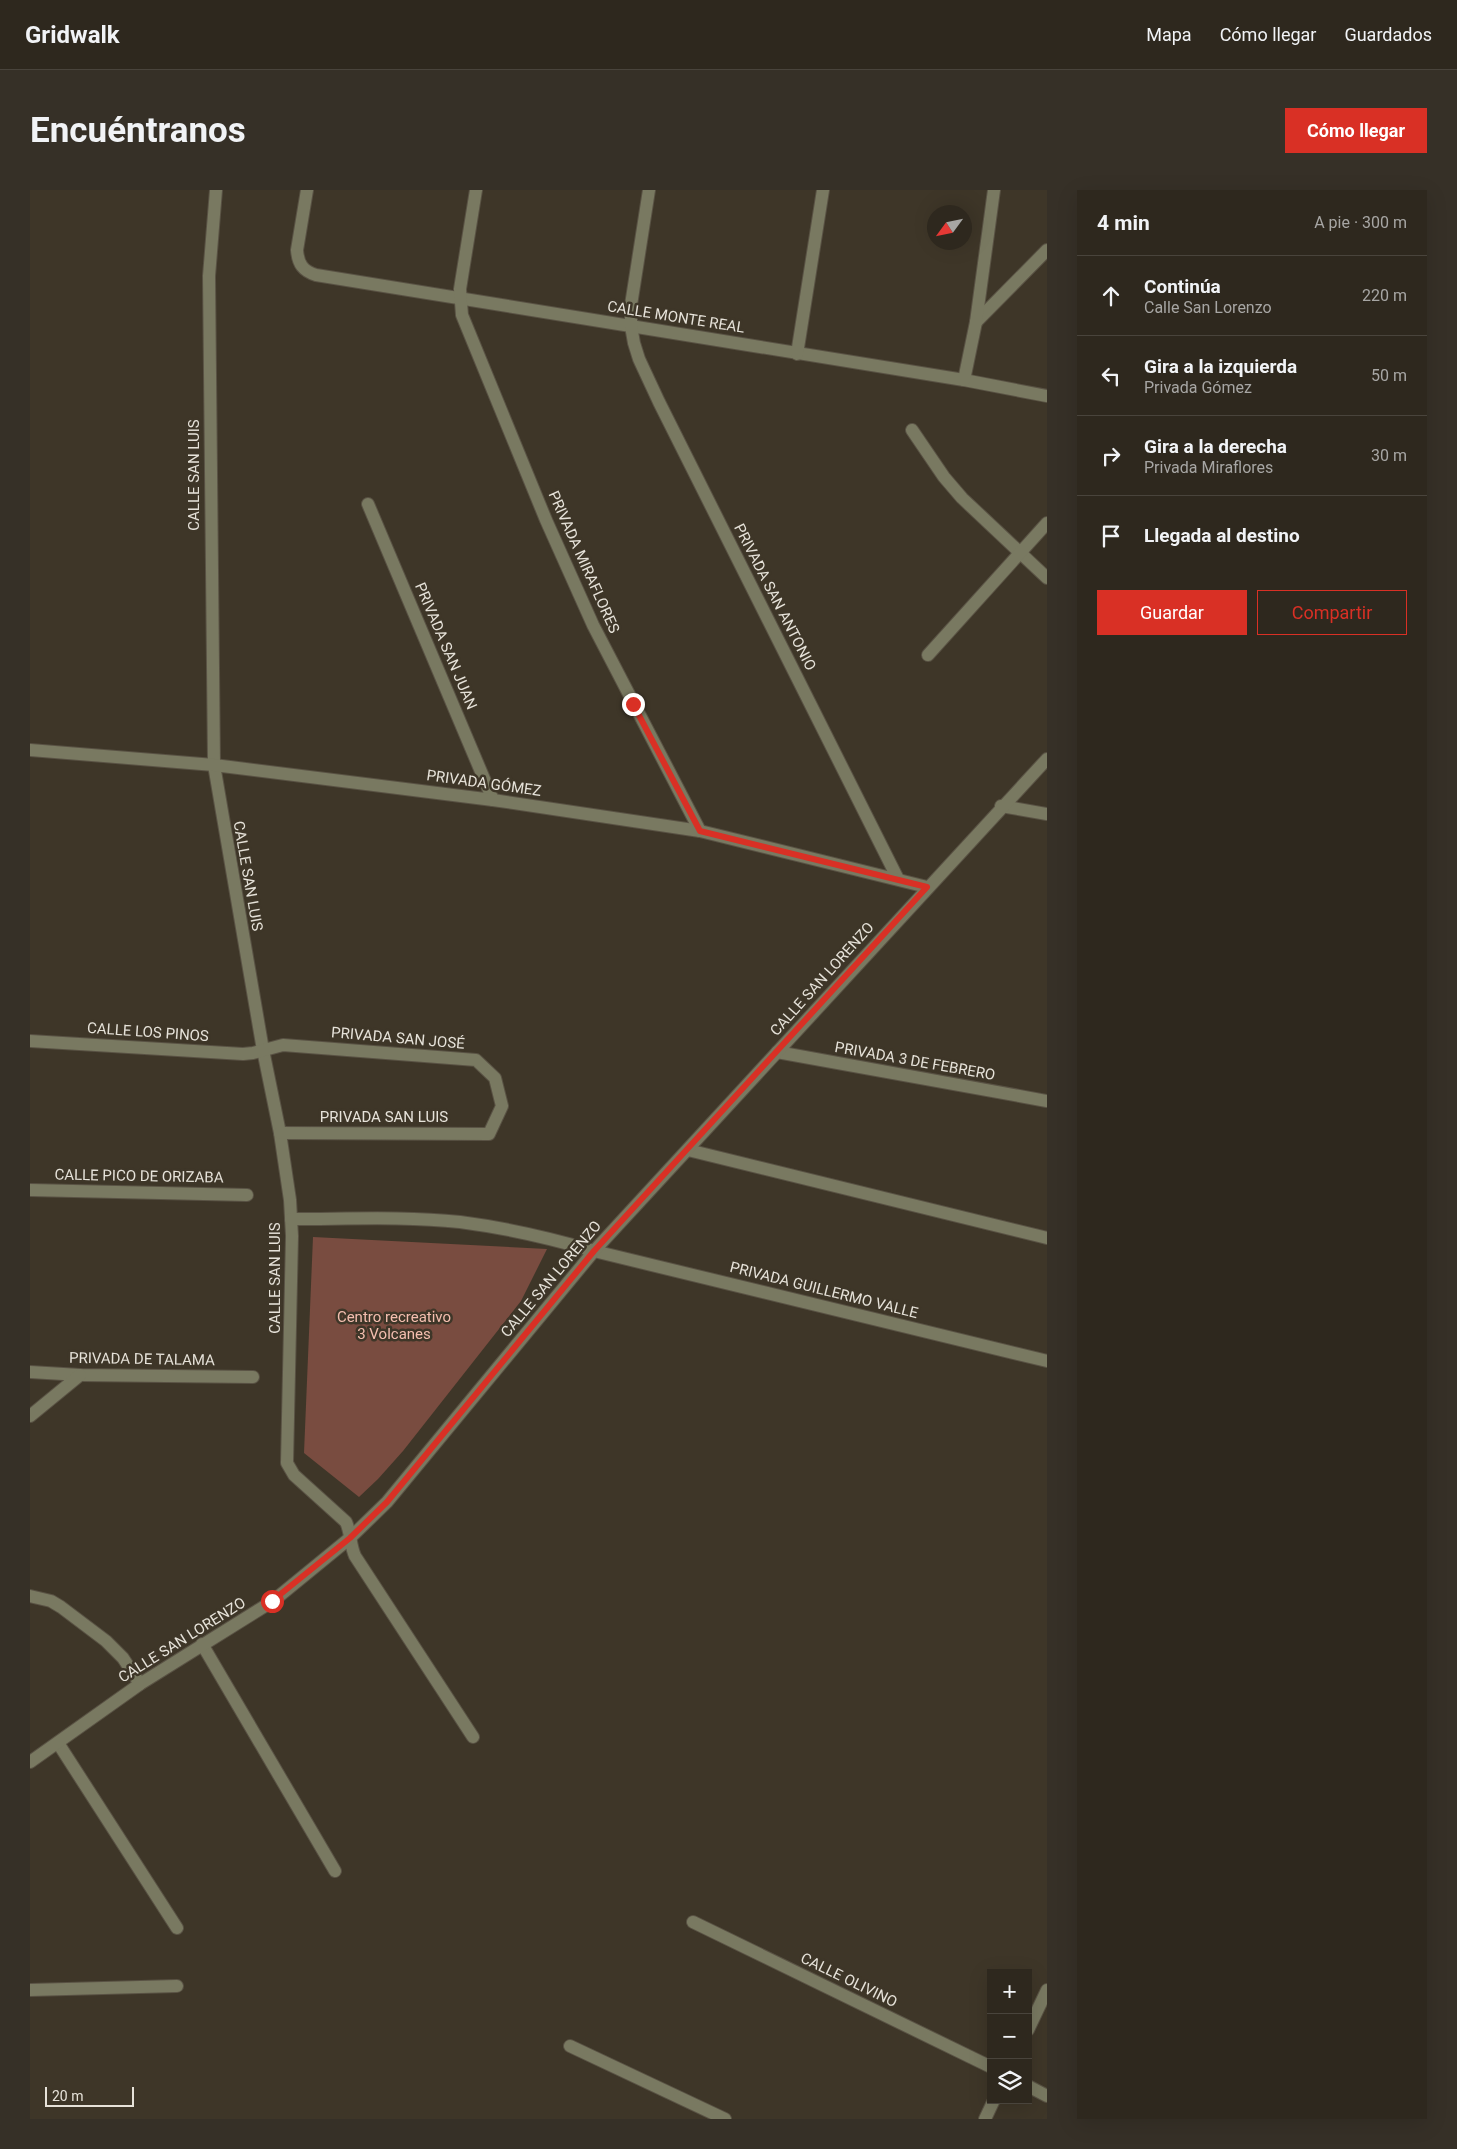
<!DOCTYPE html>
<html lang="es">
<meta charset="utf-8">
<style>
body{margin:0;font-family:Roboto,sans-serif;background:#363027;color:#f1f3f6}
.controls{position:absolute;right:15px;bottom:15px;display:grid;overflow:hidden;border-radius:0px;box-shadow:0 5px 20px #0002}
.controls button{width:45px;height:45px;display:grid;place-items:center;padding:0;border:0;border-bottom:1px solid #49443c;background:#2e281e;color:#f1f3f6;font:25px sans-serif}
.compass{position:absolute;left:897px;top:15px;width:45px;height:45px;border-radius:50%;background:#2e281e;box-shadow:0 5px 20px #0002;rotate:237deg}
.scale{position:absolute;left:15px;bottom:12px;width:89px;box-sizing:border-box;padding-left:5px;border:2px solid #e6e2d9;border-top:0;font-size:14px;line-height:18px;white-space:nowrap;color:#e6e2d9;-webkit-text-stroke:4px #3e3628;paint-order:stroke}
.stop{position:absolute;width:15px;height:15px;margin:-11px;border:4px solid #d93025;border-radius:50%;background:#fff}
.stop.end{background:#d93025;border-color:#fff;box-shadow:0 1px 5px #0008}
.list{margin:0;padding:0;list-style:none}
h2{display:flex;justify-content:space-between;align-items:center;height:65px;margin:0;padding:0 20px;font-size:21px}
h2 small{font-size:16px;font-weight:400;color:#a7a6a4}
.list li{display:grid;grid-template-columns:32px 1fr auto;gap:15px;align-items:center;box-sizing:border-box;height:80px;padding:0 20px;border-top:1px solid #49443c}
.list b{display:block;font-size:19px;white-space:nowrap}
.list p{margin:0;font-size:16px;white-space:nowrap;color:#a7a6a4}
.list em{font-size:16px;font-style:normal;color:#a7a6a4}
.actions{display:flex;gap:10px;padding:15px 20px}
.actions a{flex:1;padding:11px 0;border:1px solid #d93025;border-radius:0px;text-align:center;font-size:18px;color:#d93025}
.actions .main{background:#d93025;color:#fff}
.icon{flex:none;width:28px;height:28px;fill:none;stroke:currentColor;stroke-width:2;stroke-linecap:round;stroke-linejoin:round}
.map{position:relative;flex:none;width:1017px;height:1929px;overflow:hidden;border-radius:0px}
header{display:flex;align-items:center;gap:30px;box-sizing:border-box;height:70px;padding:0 25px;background:#2e281e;border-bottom:1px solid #49443c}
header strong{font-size:24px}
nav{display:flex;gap:28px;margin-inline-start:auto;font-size:18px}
.intro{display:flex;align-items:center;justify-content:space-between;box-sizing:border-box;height:120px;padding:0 30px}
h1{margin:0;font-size:35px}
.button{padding:12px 22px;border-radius:0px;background:#d93025;color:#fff;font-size:18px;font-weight:700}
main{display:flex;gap:30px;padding:0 30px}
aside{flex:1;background:#2e281e;border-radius:0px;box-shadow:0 5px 20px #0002}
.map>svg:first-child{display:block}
.green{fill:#794c40}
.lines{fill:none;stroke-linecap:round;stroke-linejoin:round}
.minor-casing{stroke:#595244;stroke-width:14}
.minor{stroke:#797961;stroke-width:12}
.route{stroke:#d93025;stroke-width:6}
.labels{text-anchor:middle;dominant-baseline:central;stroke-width:5;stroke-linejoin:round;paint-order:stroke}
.street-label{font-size:15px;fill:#e6e2d9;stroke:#3e3628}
.park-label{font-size:15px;fill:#f4beaf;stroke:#3e3628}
</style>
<header>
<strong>Gridwalk</strong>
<nav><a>Mapa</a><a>Cómo llegar</a><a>Guardados</a></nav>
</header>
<div class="intro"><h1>Encuéntranos</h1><a class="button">Cómo llegar</a></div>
<main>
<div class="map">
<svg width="1017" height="1929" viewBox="0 0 1017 1929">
<rect width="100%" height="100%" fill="#3e3628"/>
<polygon class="green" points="283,1047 517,1059 491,1111 373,1261 348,1289 329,1307 274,1263"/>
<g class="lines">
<defs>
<g id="minor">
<path d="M 186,0 L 179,86 L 184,575 L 233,860 L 250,943 L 260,1010 L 262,1046 L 257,1273 L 264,1285 L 316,1332 C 321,1343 320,1355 325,1366 L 443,1547"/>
<path d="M 277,0 L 267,60 C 268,74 273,81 286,85 L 934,190 L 1017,206"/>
<polyline points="446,0 430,99 432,125 516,330 563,435 670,641"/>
<polyline points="619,0 601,115 601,136 604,153 609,169 629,212 868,689"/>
<polyline points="946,132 1017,60"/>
<polyline points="767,164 793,0"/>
<polyline points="934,190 946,132 964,0"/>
<polyline points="882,240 914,287 932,308 1017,388"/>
<polyline points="338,314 463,610"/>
<polyline points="898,465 1017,333"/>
<polyline points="0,560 184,575 463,610 670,641 897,697"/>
<polyline points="971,616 1017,624"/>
<polyline points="0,851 213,864 223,863 253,855 446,870 465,888 472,916 459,944 250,943"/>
<polyline points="747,862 1017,911"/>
<polyline points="658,960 1017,1048"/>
<polyline points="0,1000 217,1005"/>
<path d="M 261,1029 C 317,1029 374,1026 430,1032 C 476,1038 520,1048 564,1061 L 1017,1171"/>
<polyline points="0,1182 50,1185 223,1187"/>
<polyline points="0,1226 50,1185"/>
<polyline points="0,1406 21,1411 31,1417 76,1451 93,1468 110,1494"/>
<polyline points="172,1454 305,1681"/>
<polyline points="28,1553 147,1738"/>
<polyline points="0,1572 110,1494 243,1411 320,1348 357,1312 564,1061 1017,569"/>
<polyline points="663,1732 961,1877"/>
<polyline points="0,1800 147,1796"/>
<polyline points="998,1840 1017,1800"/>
<polyline points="540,1856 695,1929"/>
<polyline points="998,1896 1017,1906"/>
<polyline points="955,1929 964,1910"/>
</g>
</defs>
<use href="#minor" class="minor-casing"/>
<use href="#minor" class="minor"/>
</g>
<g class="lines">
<polyline class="route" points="242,1411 320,1348 357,1312 564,1061 897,697 670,641 603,514"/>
</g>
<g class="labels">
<g class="street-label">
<text transform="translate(646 127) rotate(9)">CALLE MONTE REAL</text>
<text transform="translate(164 285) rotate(-90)">CALLE SAN LUIS</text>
<text transform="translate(554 372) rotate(66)">PRIVADA MIRAFLORES</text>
<text transform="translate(745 407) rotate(63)">PRIVADA SAN ANTONIO</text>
<text transform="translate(416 456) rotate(67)">PRIVADA SAN JUAN</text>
<text transform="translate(454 593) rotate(8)">PRIVADA GÓMEZ</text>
<text transform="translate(218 686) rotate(80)">CALLE SAN LUIS</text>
<text transform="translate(792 789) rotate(-48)">CALLE SAN LORENZO</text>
<text transform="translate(118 842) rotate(4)">CALLE LOS PINOS</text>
<text transform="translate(368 848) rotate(5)">PRIVADA SAN JOSÉ</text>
<text transform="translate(885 871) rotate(10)">PRIVADA 3 DE FEBRERO</text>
<text x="354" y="927">PRIVADA SAN LUIS</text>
<text transform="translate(109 986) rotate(1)">CALLE PICO DE ORIZABA</text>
<text transform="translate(245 1088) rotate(-90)">CALLE SAN LUIS</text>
<text transform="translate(521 1089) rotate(-50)">CALLE SAN LORENZO</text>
<text transform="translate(794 1100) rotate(14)">PRIVADA GUILLERMO VALLE</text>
<text transform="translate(112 1169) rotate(1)">PRIVADA DE TALAMA</text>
<text transform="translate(152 1450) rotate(-32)">CALLE SAN LORENZO</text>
<text transform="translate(819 1790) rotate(26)">CALLE OLIVINO</text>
</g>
<g class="park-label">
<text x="364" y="1127">Centro recreativo<tspan x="364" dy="17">3 Volcanes</tspan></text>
</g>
</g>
</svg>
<div class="controls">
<button>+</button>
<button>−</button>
<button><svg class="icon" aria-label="layers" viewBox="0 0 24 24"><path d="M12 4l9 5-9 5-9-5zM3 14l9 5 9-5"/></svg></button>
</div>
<svg class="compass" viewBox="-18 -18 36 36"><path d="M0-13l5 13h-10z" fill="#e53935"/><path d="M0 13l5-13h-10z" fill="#a7a6a4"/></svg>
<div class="scale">20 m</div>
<div class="stop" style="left:242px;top:1411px"></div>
<div class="stop end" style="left:603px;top:514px"></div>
</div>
<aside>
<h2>4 min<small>A pie · 300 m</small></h2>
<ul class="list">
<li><svg class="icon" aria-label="ahead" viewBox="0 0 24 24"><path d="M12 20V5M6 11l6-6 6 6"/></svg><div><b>Continúa</b><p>Calle San Lorenzo</p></div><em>220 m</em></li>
<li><svg class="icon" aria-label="left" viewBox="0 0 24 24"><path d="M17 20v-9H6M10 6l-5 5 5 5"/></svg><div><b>Gira a la izquierda</b><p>Privada Gómez</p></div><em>50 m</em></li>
<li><svg class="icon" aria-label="right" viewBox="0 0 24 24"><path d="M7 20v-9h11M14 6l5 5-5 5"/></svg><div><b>Gira a la derecha</b><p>Privada Miraflores</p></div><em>30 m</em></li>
<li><svg class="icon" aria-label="arrive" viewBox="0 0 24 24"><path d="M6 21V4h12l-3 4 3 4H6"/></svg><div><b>Llegada al destino</b></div></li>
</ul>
<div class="actions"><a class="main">Guardar</a><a>Compartir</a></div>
</aside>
</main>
